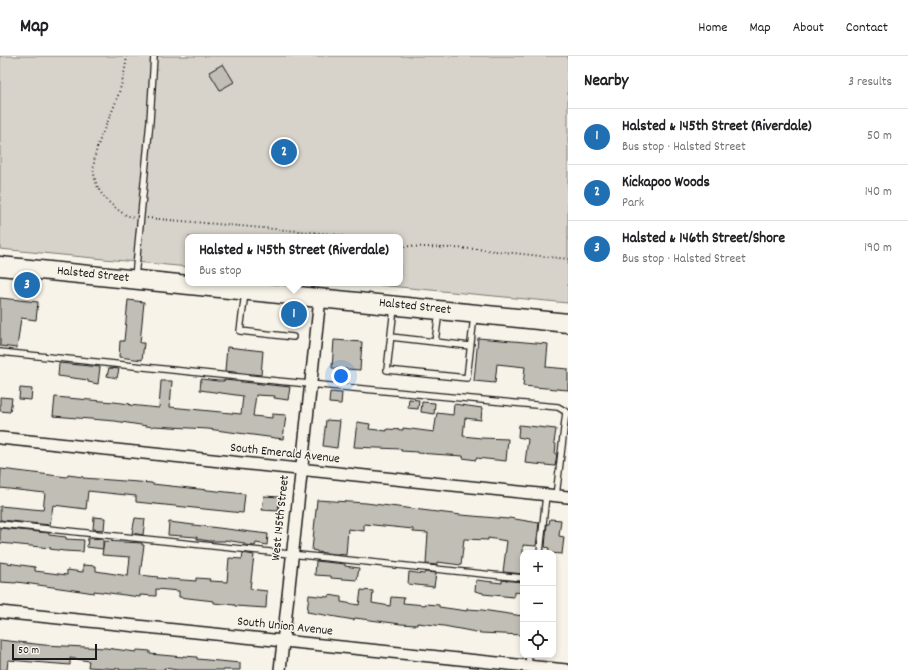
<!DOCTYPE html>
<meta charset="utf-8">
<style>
body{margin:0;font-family:Dekko,sans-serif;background:#f2f2f2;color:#202124}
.controls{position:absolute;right:12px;bottom:12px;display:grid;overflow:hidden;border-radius:8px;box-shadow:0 2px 6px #0003}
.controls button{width:36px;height:36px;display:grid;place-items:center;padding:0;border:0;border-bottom:1px solid #e0e0e0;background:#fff;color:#202124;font:20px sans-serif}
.scale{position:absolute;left:12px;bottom:10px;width:85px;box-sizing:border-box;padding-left:4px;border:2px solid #1c1c1c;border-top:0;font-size:11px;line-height:14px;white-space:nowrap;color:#1c1c1c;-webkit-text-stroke:3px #f7f3e8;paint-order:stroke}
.you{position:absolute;left:341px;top:320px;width:14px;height:14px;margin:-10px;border:3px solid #fff;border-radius:50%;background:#1a73e8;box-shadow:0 0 0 6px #1a73e833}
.badge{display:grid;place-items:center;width:26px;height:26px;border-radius:50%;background:#1f6fb2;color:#fff;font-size:13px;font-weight:700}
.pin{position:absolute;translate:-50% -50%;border:2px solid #fff;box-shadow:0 1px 4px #0006}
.popup{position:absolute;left:185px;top:178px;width:218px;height:52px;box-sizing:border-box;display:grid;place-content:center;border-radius:8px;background:#fff;filter:drop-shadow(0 1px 3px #0005);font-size:13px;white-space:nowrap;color:#757577}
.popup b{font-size:15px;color:#202124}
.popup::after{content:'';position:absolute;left:50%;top:100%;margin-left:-8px;border:8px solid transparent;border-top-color:#fff}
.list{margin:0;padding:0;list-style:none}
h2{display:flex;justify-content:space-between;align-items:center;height:52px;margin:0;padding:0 16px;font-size:17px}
h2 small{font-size:13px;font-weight:400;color:#757577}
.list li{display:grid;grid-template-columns:26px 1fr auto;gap:12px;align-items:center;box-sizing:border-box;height:56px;padding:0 16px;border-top:1px solid #e0e0e0}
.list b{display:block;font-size:15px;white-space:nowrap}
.list p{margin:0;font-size:13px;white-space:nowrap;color:#757577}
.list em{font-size:13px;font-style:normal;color:#757577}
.icon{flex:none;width:22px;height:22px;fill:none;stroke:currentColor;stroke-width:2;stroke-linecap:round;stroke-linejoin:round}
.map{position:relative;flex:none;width:568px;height:614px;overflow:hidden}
header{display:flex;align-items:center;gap:24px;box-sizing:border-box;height:56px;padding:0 20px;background:#fff;border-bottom:1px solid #e0e0e0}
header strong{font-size:19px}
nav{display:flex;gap:22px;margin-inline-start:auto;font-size:14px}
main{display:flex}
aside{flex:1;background:#fff}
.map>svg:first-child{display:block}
.green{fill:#d7d3cb;stroke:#7a7874}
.building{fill:#c0beb5;stroke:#1c1c1c}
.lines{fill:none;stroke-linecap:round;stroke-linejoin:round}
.lane-casing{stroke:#1c1c1c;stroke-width:8}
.street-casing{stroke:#1c1c1c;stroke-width:14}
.primary-casing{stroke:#1c1c1c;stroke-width:21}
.path{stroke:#1c1c1c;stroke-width:2;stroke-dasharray:1 3;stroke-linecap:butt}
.lane{stroke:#f7f3e8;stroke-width:5.5}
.street{stroke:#f7f3e8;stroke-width:11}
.primary{stroke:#f7f3e8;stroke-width:18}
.labels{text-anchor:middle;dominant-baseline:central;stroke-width:3;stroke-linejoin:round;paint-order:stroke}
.street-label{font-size:13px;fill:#1c1c1c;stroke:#f7f3e8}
</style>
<header>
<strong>Map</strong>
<nav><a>Home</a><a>Map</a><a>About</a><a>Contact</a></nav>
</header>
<main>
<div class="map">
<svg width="568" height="614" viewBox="0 0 568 614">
<rect width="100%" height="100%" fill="#f7f3e8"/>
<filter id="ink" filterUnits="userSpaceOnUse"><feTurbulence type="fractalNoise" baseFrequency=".025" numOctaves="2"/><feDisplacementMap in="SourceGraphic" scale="8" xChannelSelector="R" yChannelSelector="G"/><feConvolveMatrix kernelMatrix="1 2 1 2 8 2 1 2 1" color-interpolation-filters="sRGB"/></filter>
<g filter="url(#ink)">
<polygon class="green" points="0,0 568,0 568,247 357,227 400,227 400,181 188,181 188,211 0,193"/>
<g class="building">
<polygon points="223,8 234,26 220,34 209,16"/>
<polygon points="0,242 38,246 36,264 21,262 17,292 0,290"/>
<polygon points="128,244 144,246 140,287 144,287 142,304 119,301 120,285 124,285"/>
<polygon points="478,282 548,288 546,311 568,313 568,334 523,330 525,311 497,308 495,327 474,325"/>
<polygon points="334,284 362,286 360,314 332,312"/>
<polygon points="227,291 263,295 261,319 225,315"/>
<polygon points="59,307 100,311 98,328 88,326 88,324 58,320"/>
<polygon points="109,312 119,313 117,322 107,320"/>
<polygon points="201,323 218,325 224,325 224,324 290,331 288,344 274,342 275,340 256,339 253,360 272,362 272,358 286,359 283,383 208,373 153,370 153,371 115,365 53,360 55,341 114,346 130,348 129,349 159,352 161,325 172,325 170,351 241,358 243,340 200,334"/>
<polygon points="20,332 32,333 31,344 19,343"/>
<polygon points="330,336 342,337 341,348 329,347"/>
<polygon points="0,341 12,342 10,356 0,355"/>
<polygon points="409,343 419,344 418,353 408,352"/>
<polygon points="422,346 435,347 434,358 421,356"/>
<polygon points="454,348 482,352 481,364 465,362 463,380 481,382 508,383 506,405 476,402 476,404 463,402 463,400 417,397 417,396 401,395 401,393 354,391 357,366 370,368 369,373 387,375 387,373 403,374 403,372 434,376 437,357 453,359"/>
<polygon points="326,364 340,365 337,392 323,390"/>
<polygon points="519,369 556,373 554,387 556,388 555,398 557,398 555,410 525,407 528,383 518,381"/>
<polygon points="1,413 67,421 68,419 83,421 83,422 152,427 152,428 245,438 243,457 136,446 136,440 88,435 86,453 53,449 50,469 0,464 0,450 43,454 45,437 0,432"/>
<polygon points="264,440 280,441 278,455 262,454"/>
<polygon points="317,444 366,447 461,459 508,463 509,462 539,467 536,490 523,489 523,518 503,516 507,485 488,482 488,484 464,483 461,509 437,506 437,509 426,508 428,477 413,476 413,473 364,468 364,475 348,473 346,499 317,496 317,495 312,494"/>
<polygon points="94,461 105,462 104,474 93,473"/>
<polygon points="135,462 145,463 143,479 132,477"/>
<polygon points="550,463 561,464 559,480 564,481 562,498 548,497 549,492 545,491 547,468 549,468"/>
<polygon points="169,466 268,478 267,489 256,487 255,490 244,489 244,487 225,484 225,485 209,485 197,483 197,481 168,479"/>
<polygon points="0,472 49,477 49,479 66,481 66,483 84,484 83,496 64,495 50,493 51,492 0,487"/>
<polygon points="88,482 103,483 103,493 87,491"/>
<polygon points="104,485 142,487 142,489 144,489 140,519 158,521 157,522 196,525 196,522 210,523 209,525 227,526 229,502 242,503 243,497 254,499 250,533 267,535 266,552 235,550 235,549 214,547 214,545 179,541 179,535 156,533 156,540 140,539 140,541 94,535 94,537 81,535 17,526 16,527 0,526 0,506 35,511 35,515 67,519 67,514 83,516 83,509 96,510 96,515 128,520 130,501 102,499"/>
<polygon points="316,505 345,508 345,510 359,512 357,524 331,522 331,520 315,519"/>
<polygon points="409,516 424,518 425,516 436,517 434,531 408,528"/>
<polygon points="476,524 502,527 502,524 523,526 523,537 514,536 514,541 483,538 483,537 475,535"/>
<polygon points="361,534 373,535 372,547 390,550 391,541 404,542 403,547 425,549 425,548 439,549 439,551 467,555 467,553 482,554 523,560 523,579 481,577 444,570 417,567 417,569 401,568 355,562 354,564 307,556 309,539 328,541 329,539 341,541 341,546 359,549"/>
<polygon points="0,584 44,589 106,592 136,596 137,594 150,595 150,598 183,601 183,600 197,601 197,603 240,607 240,614 178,614 164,612 164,614 119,614 120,613 88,611 89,605 70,602 70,609 8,604 7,614 0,614"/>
</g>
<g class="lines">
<defs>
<g id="lane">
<polyline points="135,221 150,65 154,0"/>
<polyline points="245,237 240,275 293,281"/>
<polyline points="394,252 387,314 467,322 474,260"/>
<polyline points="391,281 470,290"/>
<polyline points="435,286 439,256"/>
<polyline points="0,296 277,325 558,351 568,357"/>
<polyline points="556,440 566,356"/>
<polyline points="0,468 523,522"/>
<polyline points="540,497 546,439"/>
<polyline points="528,611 529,599"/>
</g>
<g id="street">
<polyline points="0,382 568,441"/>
<polyline points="0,556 566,614"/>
<polyline points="280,614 320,242"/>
</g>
<polyline id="primary" points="0,210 568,267"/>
</defs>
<use href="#lane" class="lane-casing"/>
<use href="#street" class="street-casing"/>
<use href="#primary" class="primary-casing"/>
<g class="path">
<path d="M 127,0 C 125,16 121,32 115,48 C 102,82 76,118 112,149 C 118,154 125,160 133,161"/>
<polyline points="147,162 332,178 348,181"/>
<polyline points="400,190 477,193 568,203"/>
</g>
<use href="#lane" class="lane"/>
<use href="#street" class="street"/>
<use href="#primary" class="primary"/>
</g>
</g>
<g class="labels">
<g class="street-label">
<text transform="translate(93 219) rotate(6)">Halsted Street</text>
<text transform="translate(415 251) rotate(6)">Halsted Street</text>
<text transform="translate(285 398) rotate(6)">South Emerald Avenue</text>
<text transform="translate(281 462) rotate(-84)">West 145th Street</text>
<text transform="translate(285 571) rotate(6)">South Union Avenue</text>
</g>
</g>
</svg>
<div class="controls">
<button>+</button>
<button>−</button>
<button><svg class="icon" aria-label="locate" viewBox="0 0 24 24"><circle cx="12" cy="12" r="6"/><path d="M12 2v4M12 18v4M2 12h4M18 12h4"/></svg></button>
</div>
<div class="scale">50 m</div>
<div class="you"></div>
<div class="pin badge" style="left:294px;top:258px">1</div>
<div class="popup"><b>Halsted &amp; 145th Street (Riverdale)</b>Bus stop</div>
<div class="pin badge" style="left:284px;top:96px">2</div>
<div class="pin badge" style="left:27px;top:229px">3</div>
</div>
<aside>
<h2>Nearby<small>3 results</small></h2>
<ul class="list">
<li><span class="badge">1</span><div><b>Halsted &amp; 145th Street (Riverdale)</b><p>Bus stop · Halsted Street</p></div><em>50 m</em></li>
<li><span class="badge">2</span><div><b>Kickapoo Woods</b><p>Park</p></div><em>140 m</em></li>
<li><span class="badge">3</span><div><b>Halsted &amp; 146th Street/Shore</b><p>Bus stop · Halsted Street</p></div><em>190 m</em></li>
</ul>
</aside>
</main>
